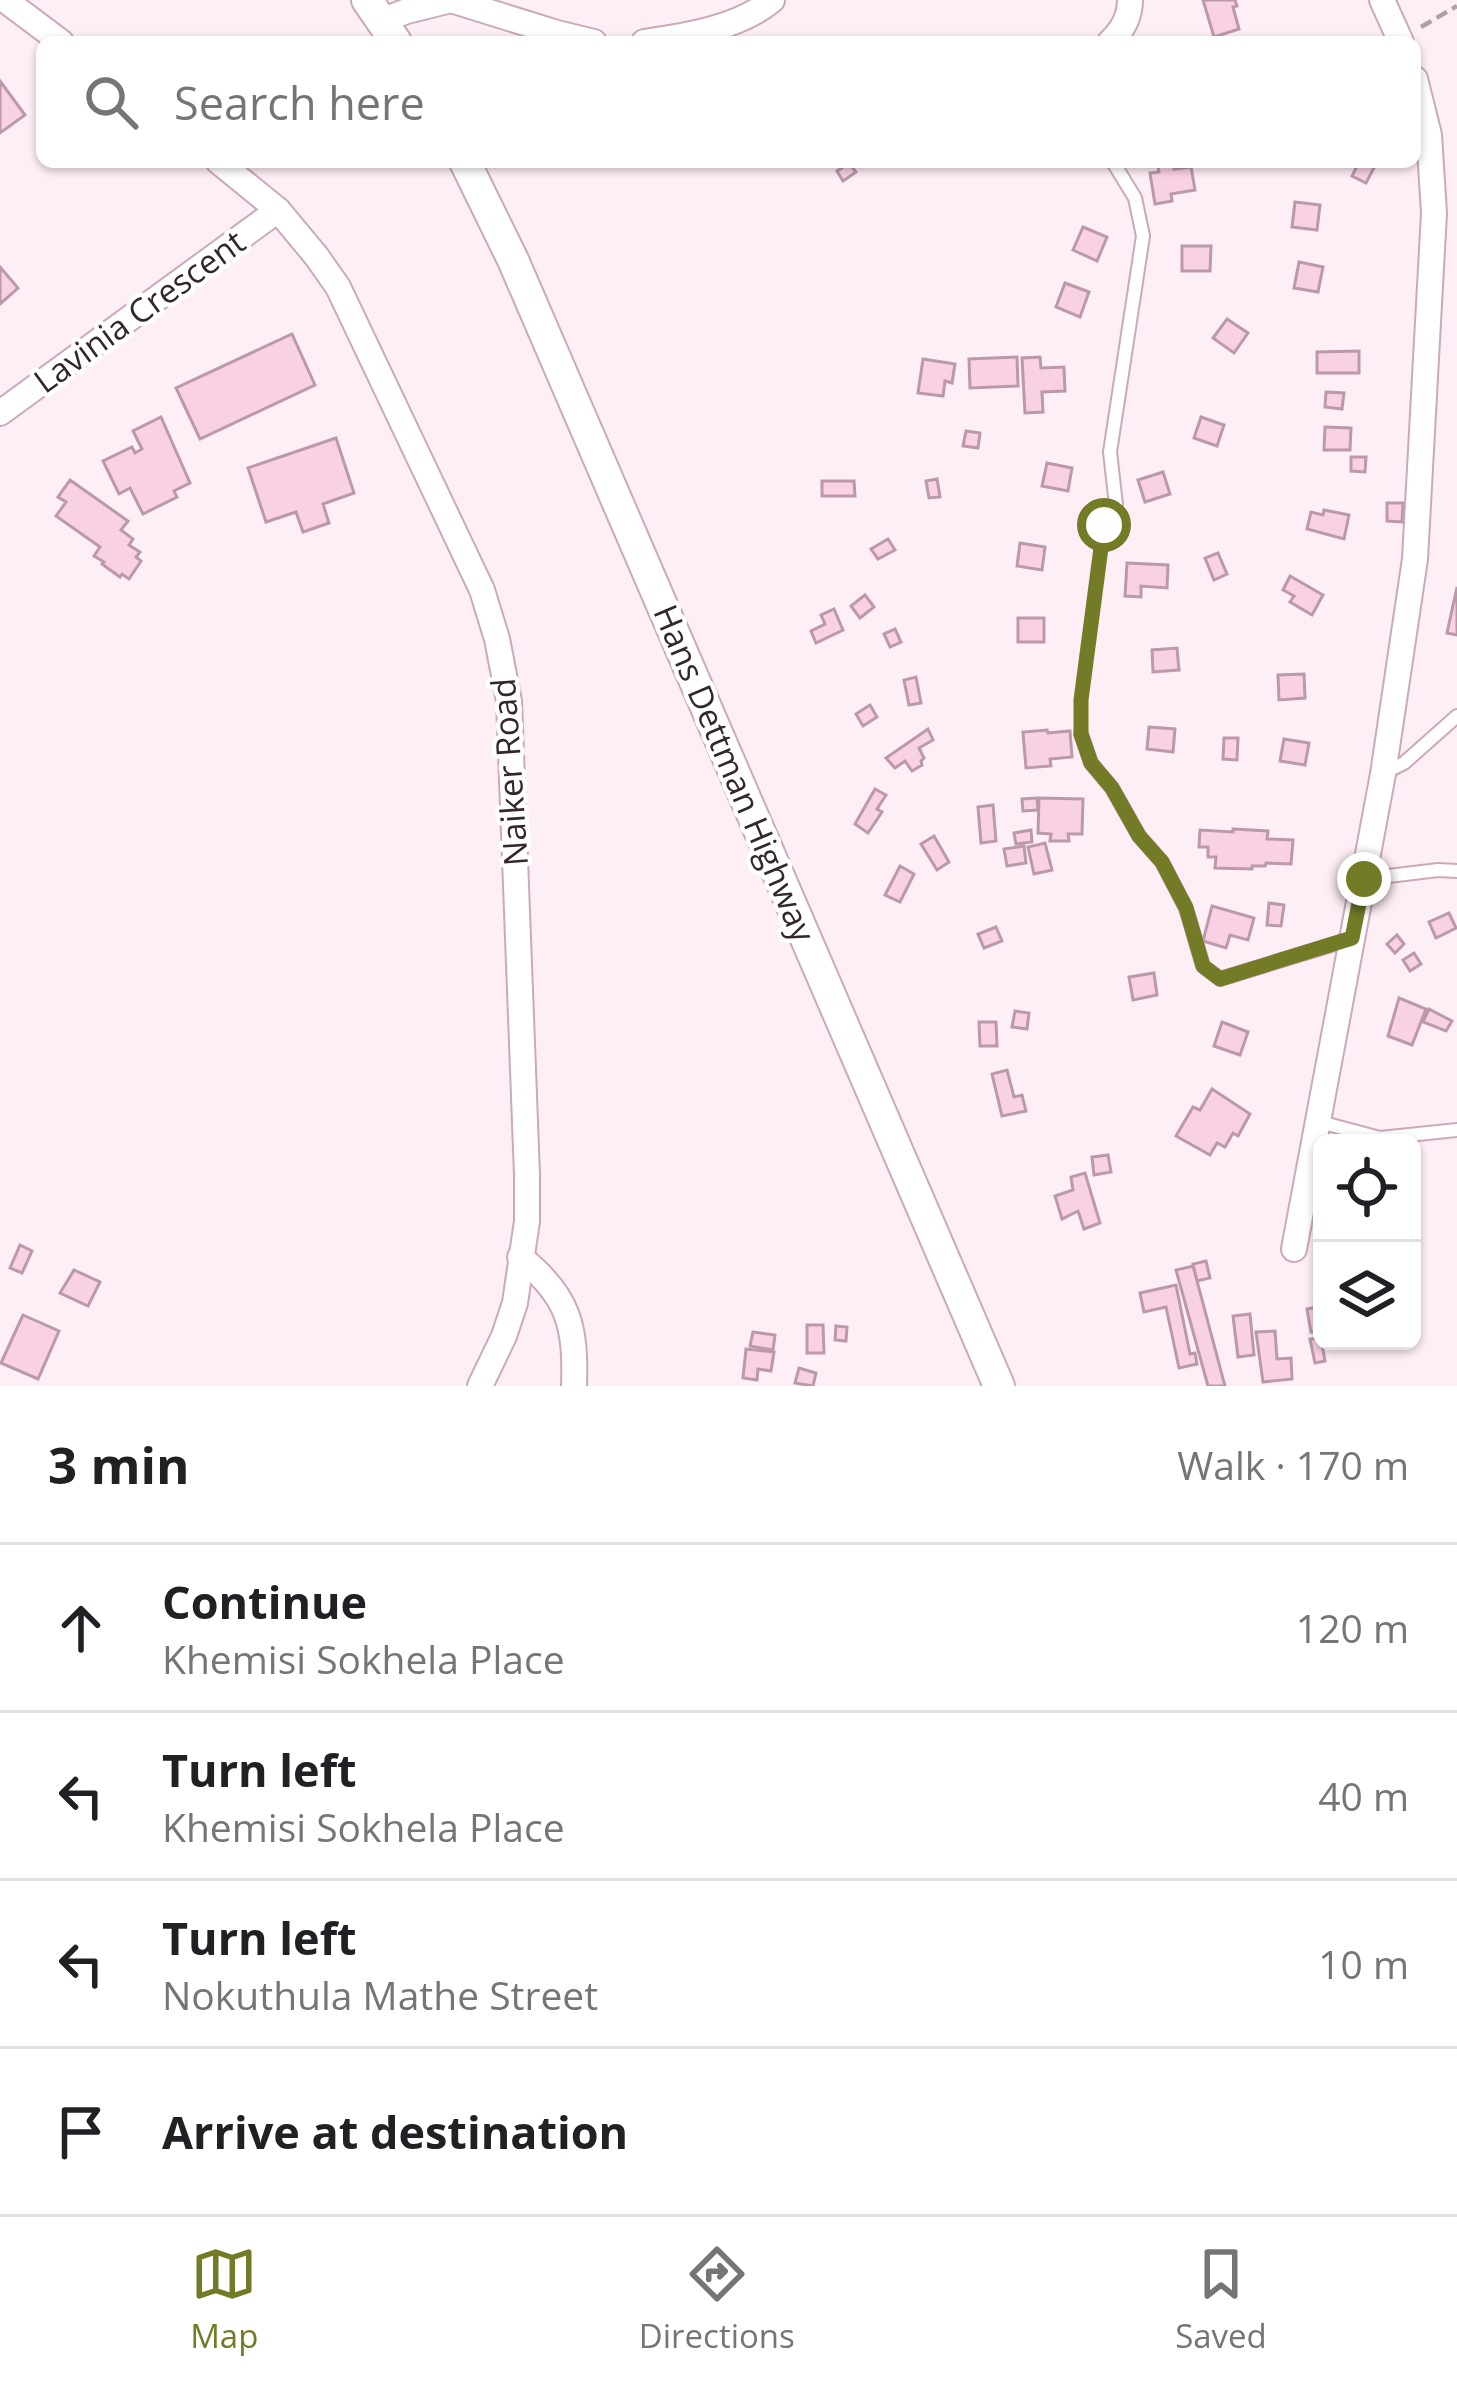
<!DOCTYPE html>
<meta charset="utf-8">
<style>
body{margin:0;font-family:"Open Sans",sans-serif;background:#f2f2f2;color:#202124}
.controls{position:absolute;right:36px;bottom:36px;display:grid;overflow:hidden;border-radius:18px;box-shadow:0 3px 9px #0004}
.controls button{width:108px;height:108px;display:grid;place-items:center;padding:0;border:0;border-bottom:3px solid #e0e0e0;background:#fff;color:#202124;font:60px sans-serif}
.stop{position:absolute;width:36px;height:36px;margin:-27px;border:9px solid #737b26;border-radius:50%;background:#fff}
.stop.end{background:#737b26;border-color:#fff;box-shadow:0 3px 12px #0008}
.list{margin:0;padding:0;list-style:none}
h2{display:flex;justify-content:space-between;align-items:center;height:156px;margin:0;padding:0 48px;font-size:51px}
h2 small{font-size:39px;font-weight:400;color:#757577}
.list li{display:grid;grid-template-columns:78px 1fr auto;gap:36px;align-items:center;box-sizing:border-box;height:168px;padding:0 48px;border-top:3px solid #e0e0e0}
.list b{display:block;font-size:45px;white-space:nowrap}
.list p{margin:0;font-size:39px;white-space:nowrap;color:#757577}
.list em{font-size:39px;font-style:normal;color:#757577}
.icon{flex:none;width:66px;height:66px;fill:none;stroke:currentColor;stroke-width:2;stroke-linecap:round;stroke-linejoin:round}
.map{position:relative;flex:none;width:1457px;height:1386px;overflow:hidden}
.search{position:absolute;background:#fff;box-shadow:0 3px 9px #0004;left:36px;right:36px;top:36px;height:132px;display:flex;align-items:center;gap:30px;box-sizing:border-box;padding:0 42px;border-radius:18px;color:#757577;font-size:45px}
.sheet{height:828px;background:#fff}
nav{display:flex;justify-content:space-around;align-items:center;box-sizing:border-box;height:168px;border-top:3px solid #e0e0e0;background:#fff;font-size:33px;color:#757577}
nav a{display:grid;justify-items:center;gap:6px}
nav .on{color:#737b26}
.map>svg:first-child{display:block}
.building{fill:#f9d1e4;stroke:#bc99aa;stroke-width:3}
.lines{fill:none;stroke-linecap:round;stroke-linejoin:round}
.service-casing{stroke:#cca9ba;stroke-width:16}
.minor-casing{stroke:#cca9ba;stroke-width:28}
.tertiary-casing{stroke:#cca9ba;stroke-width:34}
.path{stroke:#afa0a7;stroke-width:4.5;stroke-dasharray:12 6;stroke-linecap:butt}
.service{stroke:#fff;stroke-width:12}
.minor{stroke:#fff;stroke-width:24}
.tertiary{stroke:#fff;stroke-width:30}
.route{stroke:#737b26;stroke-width:15}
.labels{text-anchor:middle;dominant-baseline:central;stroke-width:9;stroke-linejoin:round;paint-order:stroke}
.street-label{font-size:33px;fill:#34262d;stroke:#fff}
</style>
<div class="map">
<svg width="1457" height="1386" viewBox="0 0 1457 1386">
<rect width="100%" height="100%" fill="#feeff6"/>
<g class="building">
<polygon points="1203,0 1235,0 1237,6 1233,7 1239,29 1214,37"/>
<polygon points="0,81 25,115 0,133"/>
<polygon points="1157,162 1173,162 1174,169 1191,167 1195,190 1171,194 1172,201 1155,204 1150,173 1159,172"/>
<polygon points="1359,162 1377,162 1366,183 1352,176"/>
<polygon points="849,163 856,172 843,181 837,171"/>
<polygon points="1295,202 1320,205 1317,230 1292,227"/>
<polygon points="1083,227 1107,237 1097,261 1073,250"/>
<polygon points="1182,246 1211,246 1210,271 1182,271"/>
<polygon points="1299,262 1323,267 1318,292 1294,288"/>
<polygon points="0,267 18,288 0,304"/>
<polygon points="1065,283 1089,292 1080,317 1056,307"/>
<polygon points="1227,319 1248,333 1234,353 1213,338"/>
<polygon points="292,334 315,385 200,439 176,388"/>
<polygon points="1359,351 1359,373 1317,373 1317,352"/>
<polygon points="1017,357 1018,386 970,388 969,359"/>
<polygon points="1040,357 1041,368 1064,367 1065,391 1042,392 1043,412 1025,413 1022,358"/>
<polygon points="923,359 955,364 952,383 945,381 943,396 918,393"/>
<polygon points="1326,392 1344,393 1342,409 1325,407"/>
<polygon points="161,417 190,483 174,491 177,497 143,514 130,488 119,494 103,461 132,447 135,453 142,449 133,431"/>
<polygon points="1201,417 1224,425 1217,446 1194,438"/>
<polygon points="1325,427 1351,428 1350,450 1324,450"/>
<polygon points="966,431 980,433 978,448 963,446"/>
<polygon points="336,438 354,493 323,504 329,523 303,532 296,512 266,522 248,468"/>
<polygon points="1351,457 1366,457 1365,472 1351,471"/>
<polygon points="1047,463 1072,468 1068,491 1042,486"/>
<polygon points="1163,472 1170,494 1145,502 1138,480"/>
<polygon points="937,479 940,497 929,498 926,481"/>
<polygon points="70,480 128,521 121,530 133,539 129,545 140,552 136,557 141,561 129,579 122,574 120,577 102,564 104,562 94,556 100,547 56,516 66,502 58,497"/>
<polygon points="822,481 854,481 855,496 822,496"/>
<polygon points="1387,503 1403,503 1402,522 1387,521"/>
<polygon points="1324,510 1349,515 1344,539 1307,529 1311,512 1323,515"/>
<polygon points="888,539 895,550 878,559 871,549"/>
<polygon points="1020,543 1045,547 1042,570 1017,566"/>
<polygon points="1218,553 1227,574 1214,580 1205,558"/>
<polygon points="1127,563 1168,565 1167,588 1141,586 1141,597 1125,596"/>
<polygon points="1290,576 1323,595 1312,615 1290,602 1294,596 1283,590"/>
<polygon points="1457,587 1457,635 1447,633"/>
<polygon points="865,595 874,607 860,618 851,606"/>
<polygon points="834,609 843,630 816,643 811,631 825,624 821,615"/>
<rect x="1018" y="618" width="26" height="24"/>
<polygon points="895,629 901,642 890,647 884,634"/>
<polygon points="1177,648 1179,670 1153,672 1152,650"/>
<polygon points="1304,674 1305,698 1279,700 1278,675"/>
<polygon points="916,677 921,703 909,705 904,680"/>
<polygon points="870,705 877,717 863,726 856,714"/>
<polygon points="1149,727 1175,729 1173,752 1147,749"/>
<polygon points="928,729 933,740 919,748 924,758 921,761 922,765 912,771 905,761 895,768 886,758"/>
<polygon points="1047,730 1048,733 1070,731 1072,757 1050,759 1051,766 1026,768 1023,732"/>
<polygon points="1224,738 1238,738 1237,760 1223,759"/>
<polygon points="1284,739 1309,743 1305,765 1280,761"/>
<polygon points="875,789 886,795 877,809 882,812 868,833 855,824"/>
<polygon points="1037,798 1038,810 1023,811 1022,799"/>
<polygon points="1039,798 1083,799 1082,834 1068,834 1069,841 1050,841 1051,834 1038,833"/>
<polygon points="993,805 996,841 981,843 978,807"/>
<polygon points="1233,829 1268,831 1267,839 1293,840 1291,864 1266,863 1265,866 1252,866 1252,869 1215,868 1216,857 1208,857 1208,847 1199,847 1200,830 1233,832"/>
<polygon points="1031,830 1032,842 1016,844 1014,833"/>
<polygon points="934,836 949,862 937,870 921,844"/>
<polygon points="1045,843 1052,870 1034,874 1028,847"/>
<polygon points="1024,846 1026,863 1007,866 1004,849"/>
<polygon points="900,866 914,874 900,902 885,895"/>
<polygon points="1269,903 1284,905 1281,926 1267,925"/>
<polygon points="1212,906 1254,918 1248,940 1230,935 1226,948 1203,941"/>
<polygon points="1449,913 1456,928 1436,938 1429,922"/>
<polygon points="996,927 1002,941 984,948 978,934"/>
<polygon points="1397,935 1404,944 1395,953 1387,944"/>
<polygon points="1414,953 1421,964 1410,971 1403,960"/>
<polygon points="1154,973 1157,995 1133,1000 1129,977"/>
<polygon points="1399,998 1426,1009 1412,1045 1388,1036"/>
<polygon points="1429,1009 1452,1021 1446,1031 1423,1022"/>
<polygon points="1015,1011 1029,1013 1027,1029 1012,1027"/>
<polygon points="979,1022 996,1022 997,1046 980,1046"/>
<polygon points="1222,1022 1248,1032 1240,1055 1214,1046"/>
<polygon points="1007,1070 1014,1097 1022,1095 1026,1111 1002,1116 992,1074"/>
<polygon points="1212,1089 1250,1114 1238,1136 1233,1133 1225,1147 1217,1143 1210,1155 1176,1136 1193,1107 1200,1110"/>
<polygon points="1108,1155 1111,1172 1094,1175 1092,1157"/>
<polygon points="1085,1173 1100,1223 1084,1229 1078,1211 1062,1219 1055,1196 1073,1190 1071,1177"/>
<polygon points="20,1245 32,1251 22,1273 10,1268"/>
<polygon points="1206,1261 1210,1278 1197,1281 1193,1264"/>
<polygon points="1193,1266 1225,1386 1208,1386 1176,1270"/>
<polygon points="74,1270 100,1282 88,1306 60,1293"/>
<polygon points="1176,1285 1190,1354 1195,1353 1197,1364 1179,1368 1166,1307 1144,1312 1140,1293"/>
<polygon points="1317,1307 1321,1331 1311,1332 1307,1309"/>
<polygon points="1250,1314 1254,1355 1238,1357 1233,1316"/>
<polygon points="23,1315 59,1331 38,1379 1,1363"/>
<polygon points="807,1325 823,1325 824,1353 807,1353"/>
<polygon points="836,1326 847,1327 846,1341 835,1340"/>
<polygon points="1275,1331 1277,1359 1291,1358 1292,1379 1263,1382 1256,1332"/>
<polygon points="753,1332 775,1335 773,1350 750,1346"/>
<polygon points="1321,1338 1325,1361 1315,1363 1310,1339"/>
<polygon points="746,1349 774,1352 771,1371 758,1369 757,1380 743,1378"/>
<polygon points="799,1368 816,1373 813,1386 795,1383"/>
</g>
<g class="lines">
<defs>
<g id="service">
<polyline points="1113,162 1135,198 1143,236 1110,452 1116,505"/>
<polyline points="1081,734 1091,763 1112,788 1139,836 1162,862 1186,908 1203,966 1220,979 1351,939"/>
<polyline points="1384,773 1404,763 1457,716"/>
<polyline points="1364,879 1438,870 1457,871"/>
<polyline points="1320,1122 1380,1138 1457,1130"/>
</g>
<g id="minor">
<polyline points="5,0 61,42"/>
<polyline points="451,0 557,33 594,42"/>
<polyline points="1382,0 1401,42"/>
<polyline points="381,21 407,11 451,0"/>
<path d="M 644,42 C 685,36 739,28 772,0"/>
<path d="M 1110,42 C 1123,30 1130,17 1130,0"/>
<polyline points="219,162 278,210 317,257 338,287 482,590 497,639 509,701 527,1175 527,1221 515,1303 504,1336 480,1386"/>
<polyline points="0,413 278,210"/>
<polyline points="1294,1249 1383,774 1415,559 1434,213 1429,135 1415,79"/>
<path d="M 520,1257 C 569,1296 576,1326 574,1386"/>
</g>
<g id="tertiary">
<polyline points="367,0 396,42"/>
<polyline points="465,162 513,260 999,1386"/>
</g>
</defs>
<use href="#service" class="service-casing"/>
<use href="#minor" class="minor-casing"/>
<use href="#tertiary" class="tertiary-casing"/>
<g class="path">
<polyline points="1421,27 1457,6"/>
<polyline points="1081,716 1081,701 1104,525 1107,520"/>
</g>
<use href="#service" class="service"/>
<use href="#minor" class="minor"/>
<use href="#tertiary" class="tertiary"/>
</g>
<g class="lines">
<polyline class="route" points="1104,525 1081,700 1081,734 1091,763 1112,788 1139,836 1162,862 1186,908 1203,966 1220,979 1352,938 1364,879"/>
</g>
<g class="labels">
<g class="street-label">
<text transform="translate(139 311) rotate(-36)">Lavinia Crescent</text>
<text transform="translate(509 772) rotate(-94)">Naiker Road</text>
<text transform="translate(735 773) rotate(67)">Hans Dettman Highway</text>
</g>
</g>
</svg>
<div class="controls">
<button><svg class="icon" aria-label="locate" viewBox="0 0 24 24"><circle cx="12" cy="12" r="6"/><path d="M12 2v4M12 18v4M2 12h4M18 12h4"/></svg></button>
<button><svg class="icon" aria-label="layers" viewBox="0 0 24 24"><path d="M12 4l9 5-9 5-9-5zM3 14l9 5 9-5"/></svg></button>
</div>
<div class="stop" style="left:1104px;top:525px"></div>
<div class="stop end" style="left:1364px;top:879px"></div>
<div class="search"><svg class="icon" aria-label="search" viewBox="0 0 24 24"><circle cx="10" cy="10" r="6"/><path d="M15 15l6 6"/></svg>Search here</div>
</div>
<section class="sheet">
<h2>3 min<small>Walk · 170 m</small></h2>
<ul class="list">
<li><svg class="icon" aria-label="ahead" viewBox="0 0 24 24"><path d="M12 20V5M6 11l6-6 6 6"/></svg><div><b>Continue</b><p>Khemisi Sokhela Place</p></div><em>120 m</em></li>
<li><svg class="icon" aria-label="left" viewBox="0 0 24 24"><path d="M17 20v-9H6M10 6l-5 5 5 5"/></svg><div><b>Turn left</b><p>Khemisi Sokhela Place</p></div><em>40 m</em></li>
<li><svg class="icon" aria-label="left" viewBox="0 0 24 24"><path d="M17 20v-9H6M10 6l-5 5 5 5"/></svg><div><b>Turn left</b><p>Nokuthula Mathe Street</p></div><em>10 m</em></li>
<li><svg class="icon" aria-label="arrive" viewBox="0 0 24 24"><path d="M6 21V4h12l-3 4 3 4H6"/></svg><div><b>Arrive at destination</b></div></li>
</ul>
</section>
<nav>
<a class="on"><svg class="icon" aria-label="map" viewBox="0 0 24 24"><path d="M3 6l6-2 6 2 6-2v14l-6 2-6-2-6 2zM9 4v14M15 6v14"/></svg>Map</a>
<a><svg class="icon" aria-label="directions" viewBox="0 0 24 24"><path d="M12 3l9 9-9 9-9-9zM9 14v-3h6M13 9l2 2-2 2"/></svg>Directions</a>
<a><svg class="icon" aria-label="saved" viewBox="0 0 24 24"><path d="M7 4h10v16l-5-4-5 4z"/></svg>Saved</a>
</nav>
